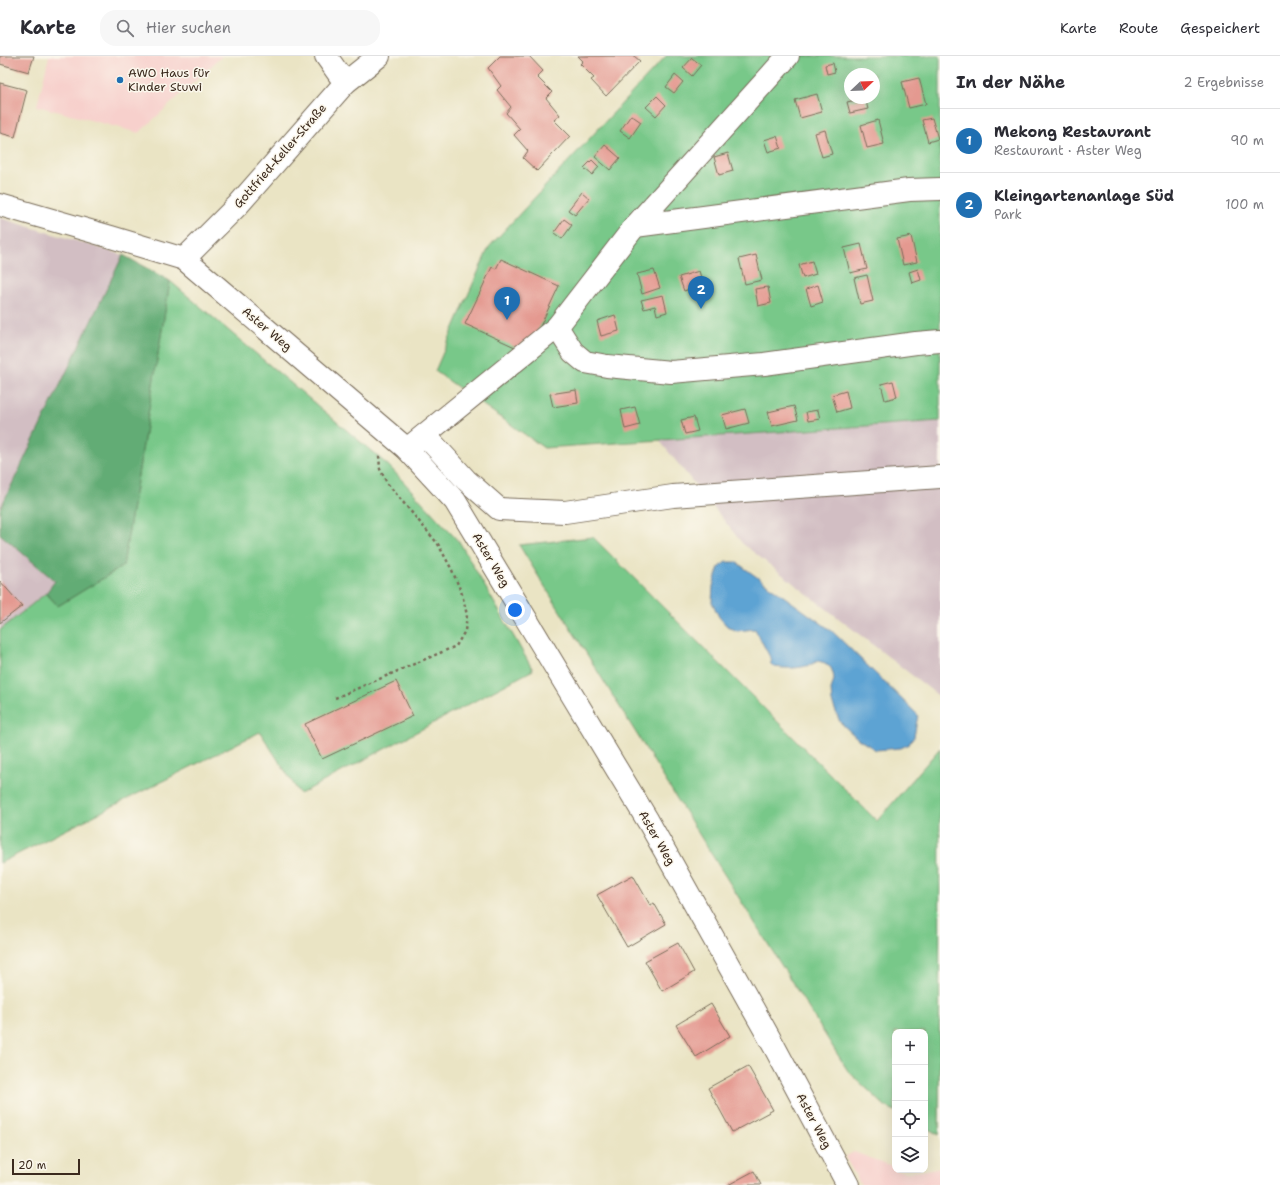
<!DOCTYPE html>
<html lang="de">
<meta charset="utf-8">
<style>
body{margin:0;font-family:"Shantell Sans",sans-serif;background:#f7f7f7;color:#2b2b33}
.controls{position:absolute;right:12px;bottom:12px;display:grid;overflow:hidden;border-radius:8px;box-shadow:0 4px 16px #0002}
.controls button{width:36px;height:36px;display:grid;place-items:center;padding:0;border:0;border-bottom:1px solid #e1e1e2;background:#fff;color:#2b2b33;font:20px sans-serif}
.compass{position:absolute;left:844px;top:12px;width:36px;height:36px;border-radius:50%;background:#fff;box-shadow:0 4px 16px #0002;rotate:67deg}
.scale{position:absolute;left:12px;bottom:10px;width:68px;box-sizing:border-box;padding-left:4px;border:2px solid #3b2a1e;border-top:0;font-size:11px;line-height:14px;white-space:nowrap;color:#3b2a1e;-webkit-text-stroke:3px #fbf7ec;paint-order:stroke}
.you{position:absolute;left:515px;top:554px;width:14px;height:14px;margin:-10px;border:3px solid #fff;border-radius:50%;background:#1a73e8;box-shadow:0 0 0 6px #1a73e833}
.badge{display:grid;place-items:center;width:26px;height:26px;border-radius:50%;background:#1f6fb2;color:#fff;font-size:13px;font-weight:700}
.pin{position:absolute;translate:-50% -33px;filter:drop-shadow(0 1px 2px #0008)}
.pin::after{content:'';position:absolute;top:21px;width:14px;height:12px;background:inherit;clip-path:polygon(0 0,100% 0,50% 100%)}
.list{margin:0;padding:0;list-style:none}
h2{display:flex;justify-content:space-between;align-items:center;height:52px;margin:0;padding:0 16px;font-size:17px}
h2 small{font-size:13px;font-weight:400;color:#7c7c81}
.list li{display:grid;grid-template-columns:26px 1fr auto;gap:12px;align-items:center;box-sizing:border-box;height:64px;padding:0 16px;border-top:1px solid #e1e1e2}
.list b{display:block;font-size:15px;white-space:nowrap}
.list p{margin:0;font-size:13px;white-space:nowrap;color:#7c7c81}
.list em{font-size:13px;font-style:normal;color:#7c7c81}
.icon{flex:none;width:22px;height:22px;fill:none;stroke:currentColor;stroke-width:2;stroke-linecap:round;stroke-linejoin:round}
.map{position:relative;flex:none;width:940px;height:1129px;overflow:hidden}
header{display:flex;align-items:center;gap:24px;box-sizing:border-box;height:56px;padding:0 20px;background:#fff;border-bottom:1px solid #e1e1e2}
header strong{font-size:19px}
nav{display:flex;gap:22px;margin-inline-start:auto;font-size:14px}
.search{width:280px;height:36px;background:#f7f7f7;display:flex;align-items:center;gap:10px;box-sizing:border-box;padding:0 14px;border-radius:16px;color:#7c7c81;font-size:15px}
main{display:flex}
aside{flex:1;background:#fff}
.map>svg:first-child{display:block}
.built{fill:#f7d0cc}
.industrial{fill:#d2bec3}
.green{fill:#78c889;stroke:#5a7954;fill-rule:evenodd}
.forest{fill:#62ac75;stroke:#4e6b4a}
.water{fill:#5da3d3;stroke:#4c6678}
.building{fill:#e49990}
.lines{fill:none;stroke-linecap:round;stroke-linejoin:round}
.minor-casing{stroke:#786b58;stroke-width:24}
.path{stroke:#786b58;stroke-width:2.5;stroke-dasharray:3 3;stroke-linecap:butt}
.minor{stroke:#fff;stroke-width:22}
.poi-dot{fill:#1f6fb2;stroke:#fbf7ec;stroke-width:1.5}
.labels{text-anchor:middle;dominant-baseline:central;stroke-width:3;stroke-linejoin:round;paint-order:stroke}
.poi-label{font-size:12px;fill:#3b2a1e;stroke:#fbf7ec;text-anchor:start}
.street-label{font-size:12px;fill:#3b2a1e;stroke:#fbf7ec}
</style>
<header>
<strong>Karte</strong>
<div class="search"><svg class="icon" aria-label="search" viewBox="0 0 24 24"><circle cx="10" cy="10" r="6"/><path d="M15 15l6 6"/></svg>Hier suchen</div>
<nav><a>Karte</a><a>Route</a><a>Gespeichert</a></nav>
</header>
<main>
<div class="map">
<svg width="940" height="1129" viewBox="0 0 940 1129">
<rect width="100%" height="100%" fill="#fbf7ec"/>
<filter id="ink" filterUnits="userSpaceOnUse"><feTurbulence type="fractalNoise" baseFrequency=".025" numOctaves="2"/><feDisplacementMap in="SourceGraphic" scale="8" xChannelSelector="R" yChannelSelector="G"/><feConvolveMatrix kernelMatrix="1 2 1 2 8 2 1 2 1" color-interpolation-filters="sRGB"/></filter>
<filter id="wash" filterUnits="userSpaceOnUse"><feTurbulence type="fractalNoise" baseFrequency=".012" numOctaves="4" result="noise"/><feDisplacementMap in="SourceGraphic" scale="16" xChannelSelector="R" yChannelSelector="G"/><feGaussianBlur stdDeviation="0.9" result="paint"/><feColorMatrix in="noise" values="0 0 0 0 0 0 0 0 0 0 0 0 0 0 0 0 0 1.4 0 .05"/><feComposite in="paint" operator="in"/></filter>
<g filter="url(#wash)">
<rect width="100%" height="100%" fill="#eae4c4"/>
<g class="built">
<polygon points="49,0 222,0 139,77 37,50"/>
<polygon points="854,1096 895,1111 895,1114 906,1116 922,1115 940,1111 940,1129 861,1129 845,1101"/>
</g>
<g class="industrial">
<polygon points="0,162 123,199 0,453"/>
<polygon points="940,365 940,641 743,488 659,384"/>
<polygon points="0,478 56,525 46,537 0,574"/>
</g>
<g class="green">
<path d="M 666,0 L 940,0 L 940,365 L 544,392 L 435,315 L 489,191 ZM 850,18 L 874,18 L 874,42 L 850,42 Z"/>
<polygon points="170,225 389,410 460,487 533,614 300,738 260,676 0,807 0,574 46,537 58,550 123,510"/>
<polygon points="593,481 877,765 940,692 939,1079 925,1071 925,976 895,976 895,1055 885,1050 848,1015 707,791 519,489"/>
</g>
<polygon class="forest" points="123,199 170,225 123,510 58,550 46,537 55,525 0,478 0,453"/>
<path class="water" d="M 726,506 L 736,506 L 832,575 L 918,659 L 914,681 L 909,688 L 901,692 L 876,694 L 858,683 L 840,666 L 832,646 L 831,634 L 834,623 L 833,617 L 831,612 L 825,607 L 818,605 C 804,613 790,613 774,611 L 770,607 L 772,605 L 755,573 L 737,575 L 727,570 L 719,561 L 712,546 L 713,530 L 719,511 Z"/>
<g id="blocks">
<g class="building">
<polygon points="0,0 34,0 29,16 0,8"/>
<polygon points="500,0 529,0 543,15 537,21 552,36 546,42 560,59 554,64 570,80 537,115 523,102 528,95 514,79 520,73 506,57 511,51 497,34 501,30 488,12"/>
<polygon points="578,0 634,0 640,5 606,40 591,24 594,22 580,8 583,5"/>
<polygon points="692,2 701,9 692,20 683,12"/>
<polygon points="833,7 835,16 827,18 825,9"/>
<polygon points="675,19 683,26 674,37 666,31"/>
<polygon points="919,22 926,48 909,52 902,26"/>
<polygon points="0,27 27,34 15,81 0,77"/>
<polygon points="817,38 822,56 800,62 795,44"/>
<polygon points="657,40 666,49 656,60 646,51"/>
<polygon points="865,42 868,53 850,57 847,46"/>
<polygon points="631,59 641,66 630,82 620,75"/>
<polygon points="932,62 938,83 928,86 922,64"/>
<polygon points="878,64 884,88 867,92 861,69"/>
<polygon points="825,74 832,98 822,101 815,77"/>
<polygon points="777,80 781,92 768,96 764,84"/>
<polygon points="605,89 620,102 610,114 595,101"/>
<polygon points="728,97 733,115 719,119 714,101"/>
<polygon points="592,104 599,111 592,119 584,112"/>
<polygon points="582,136 589,142 575,159 568,154"/>
<polygon points="564,163 572,169 562,183 554,177"/>
<polygon points="911,180 917,206 903,209 897,183"/>
<polygon points="861,188 867,213 850,217 844,192"/>
<polygon points="756,199 762,224 745,228 739,203"/>
<polygon points="501,203 559,230 537,277 517,292 465,268 492,211 496,213"/>
<polygon points="812,205 816,218 803,222 799,209"/>
<polygon points="918,213 921,224 912,227 909,216"/>
<polygon points="654,214 660,232 642,238 637,218"/>
<polygon points="699,215 703,228 684,235 679,221"/>
<polygon points="867,219 873,245 860,248 854,222"/>
<polygon points="818,229 823,246 811,250 806,233"/>
<polygon points="768,231 771,247 758,250 755,233"/>
<polygon points="663,239 667,256 657,259 655,250 644,253 641,244"/>
<polygon points="615,259 619,275 601,280 597,265"/>
<polygon points="893,325 897,341 885,344 881,328"/>
<polygon points="576,334 578,347 553,351 550,338"/>
<polygon points="846,335 850,352 837,356 832,339"/>
<polygon points="794,350 798,364 772,370 768,356"/>
<polygon points="635,351 640,369 625,373 621,354"/>
<polygon points="745,353 749,367 726,373 722,359"/>
<polygon points="818,354 820,363 808,365 806,356"/>
<polygon points="694,361 698,375 685,378 681,364"/>
<polygon points="0,525 22,550 0,567"/>
<polygon points="396,625 413,660 322,703 305,668"/>
<polygon points="633,819 650,849 654,847 666,868 627,891 597,839"/>
<polygon points="678,887 694,916 662,935 645,905"/>
<polygon points="711,948 730,980 696,1001 676,969"/>
<polygon points="748,1010 773,1054 732,1076 708,1032"/>
<polygon points="754,1115 761,1129 728,1129"/>
</g>
</g>
</g>
<g filter="url(#ink)">
<use href="#blocks" fill-opacity="0" stroke="#786b58" stroke-width="1"/>
<g class="lines">
<defs>
<g id="minor">
<polyline points="326,0 345,27"/>
<polyline points="0,149 111,181 184,203 407,393 455,445 648,765 775,992 848,1129"/>
<polyline points="635,170 909,134 940,133"/>
<polyline points="184,203 238,149 345,27 379,0"/>
<polyline points="557,271 573,296 585,306 607,310 671,316 764,308 916,287 940,285"/>
<polyline points="425,379 466,424 499,453 565,456 673,440 940,421"/>
<polyline points="407,393 557,271 635,170 788,0"/>
</g>
</defs>
<use href="#minor" class="minor-casing"/>
<polyline class="path" points="335,642 456,590 465,575 467,559 462,538 452,514 438,488 387,427 380,413 379,399"/>
<use href="#minor" class="minor"/>
</g>
</g>
<circle class="poi-dot" cx="120" cy="24" r="4"/>
<g class="labels">
<g class="poi-label">
<text x="128" y="17">AWO Haus für<tspan x="128" dy="14">Kinder Stuwi</tspan></text>
</g>
<g class="street-label">
<text transform="translate(280 100) rotate(-49)">Gottfried-Keller-Straße</text>
<text transform="translate(267 273) rotate(40)">Aster Weg</text>
<text transform="translate(491 504) rotate(59)">Aster Weg</text>
<text transform="translate(657 782) rotate(60)">Aster Weg</text>
<text transform="translate(814 1065) rotate(62)">Aster Weg</text>
</g>
</g>
</svg>
<div class="controls">
<button>+</button>
<button>−</button>
<button><svg class="icon" aria-label="locate" viewBox="0 0 24 24"><circle cx="12" cy="12" r="6"/><path d="M12 2v4M12 18v4M2 12h4M18 12h4"/></svg></button>
<button><svg class="icon" aria-label="layers" viewBox="0 0 24 24"><path d="M12 4l9 5-9 5-9-5zM3 14l9 5 9-5"/></svg></button>
</div>
<svg class="compass" viewBox="-18 -18 36 36"><path d="M0-13l5 13h-10z" fill="#e53935"/><path d="M0 13l5-13h-10z" fill="#7c7c81"/></svg>
<div class="scale">20 m</div>
<div class="you"></div>
<div class="pin badge" style="left:507px;top:264px">1</div>
<div class="pin badge" style="left:701px;top:253px">2</div>
</div>
<aside>
<h2>In der Nähe<small>2 Ergebnisse</small></h2>
<ul class="list">
<li><span class="badge">1</span><div><b>Mekong Restaurant</b><p>Restaurant · Aster Weg</p></div><em>90 m</em></li>
<li><span class="badge">2</span><div><b>Kleingartenanlage Süd</b><p>Park</p></div><em>100 m</em></li>
</ul>
</aside>
</main>
